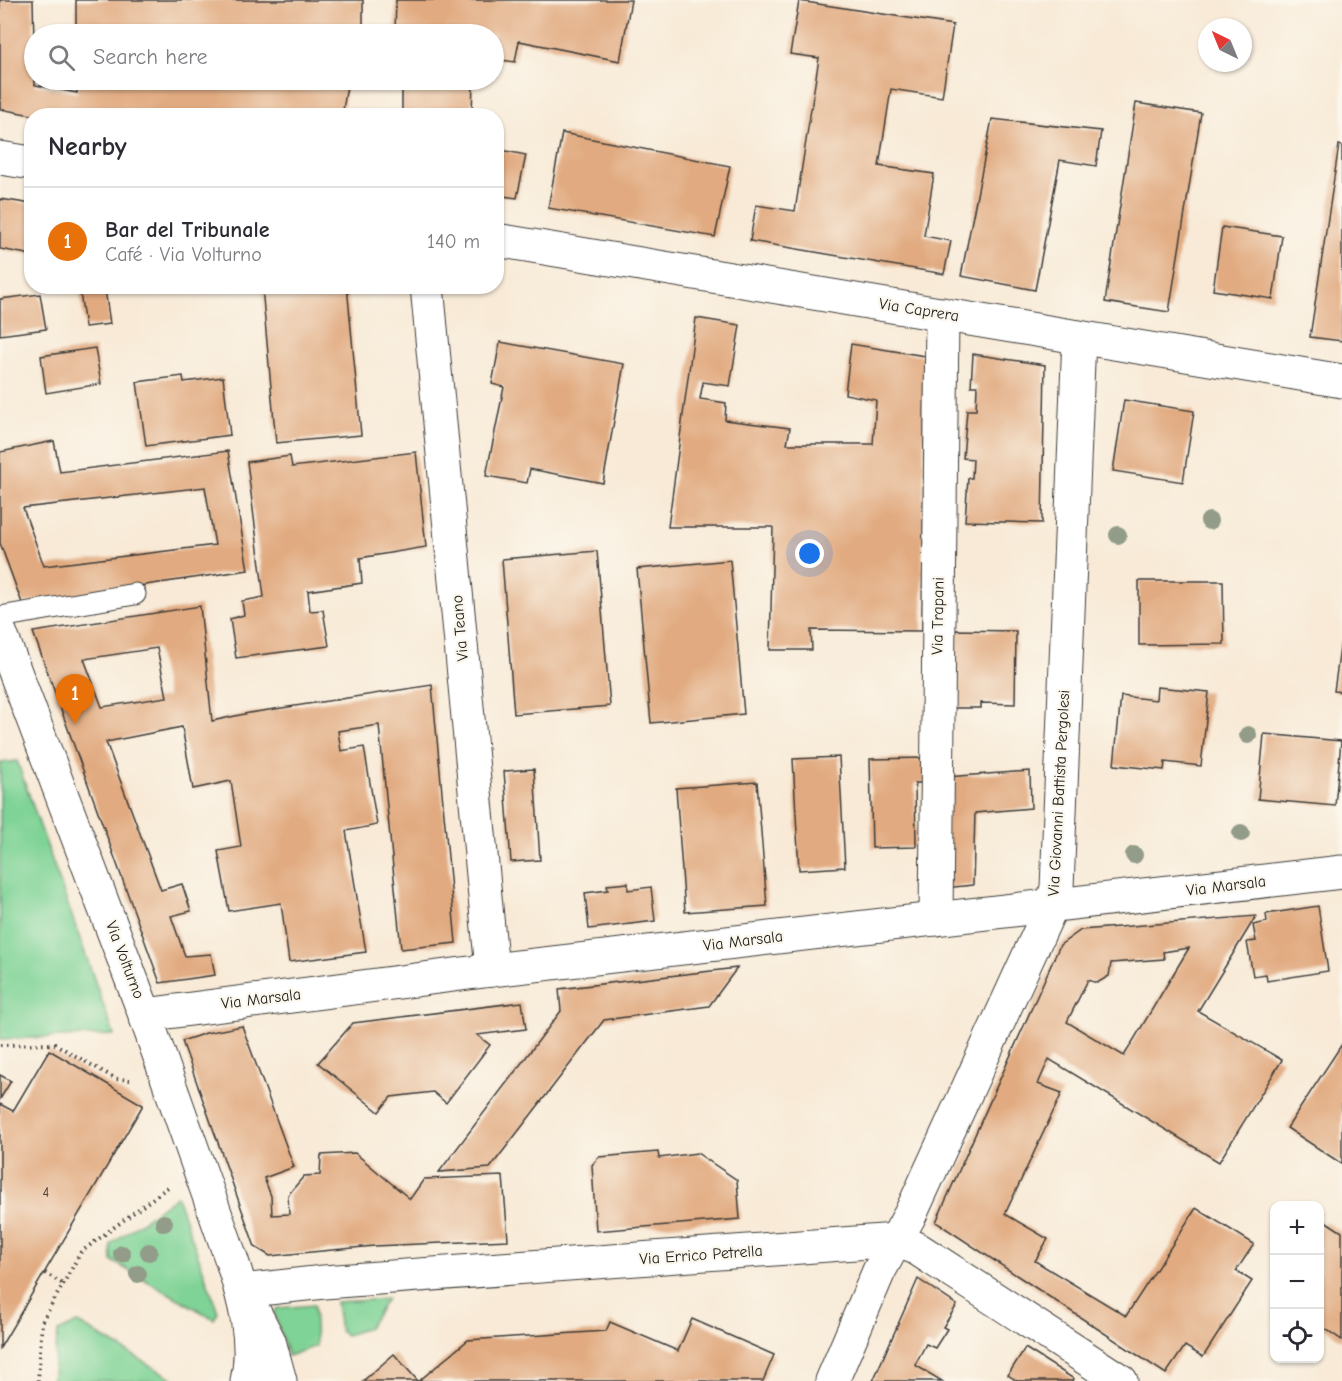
<!DOCTYPE html>
<meta charset="utf-8">
<style>
body{margin:0;font-family:"Comic Neue",sans-serif;background:#f2f2f3;color:#2b2b33}
.controls{position:absolute;right:18px;bottom:18px;display:grid;overflow:hidden;border-radius:12px;box-shadow:0 2px 4px #0004}
.controls button{width:54px;height:54px;display:grid;place-items:center;padding:0;border:0;border-bottom:2px solid #e1e1e2;background:#fff;color:#2b2b33;font:30px sans-serif}
.compass{position:absolute;left:1198px;top:18px;width:54px;height:54px;border-radius:50%;background:#fff;box-shadow:0 2px 4px #0004;rotate:317deg}
.you{position:absolute;left:810px;top:554px;width:21px;height:21px;margin:-15px;border:4px solid #fff;border-radius:50%;background:#1a73e8;box-shadow:0 0 0 9px #1a73e833}
.badge{display:grid;place-items:center;width:39px;height:39px;border-radius:50%;background:#db2777;color:#fff;font-size:20px;font-weight:700}
.pin{position:absolute;translate:-50% -50px;filter:drop-shadow(0 2px 3px #0008)}
.pin::after{content:'';position:absolute;top:32px;width:21px;height:18px;background:inherit;clip-path:polygon(0 0,100% 0,50% 100%)}
.list{margin:0;padding:0;list-style:none}
h2{display:flex;justify-content:space-between;align-items:center;height:78px;margin:0;padding:0 24px;font-size:26px}
h2 small{font-size:20px;font-weight:400;color:#7c7c81}
.list li{display:grid;grid-template-columns:39px 1fr auto;gap:18px;align-items:center;box-sizing:border-box;height:108px;padding:0 24px;border-top:2px solid #e1e1e2}
.list b{display:block;font-size:22px;white-space:nowrap}
.list p{margin:0;font-size:20px;white-space:nowrap;color:#7c7c81}
.list em{font-size:20px;font-style:normal;color:#7c7c81}
.icon{flex:none;width:33px;height:33px;fill:none;stroke:currentColor;stroke-width:2;stroke-linecap:round;stroke-linejoin:round}
.map{position:relative;flex:none;width:1342px;height:1381px;overflow:hidden}
.search{position:absolute;background:#fff;box-shadow:0 2px 4px #0004;left:24px;top:24px;width:480px;height:66px;display:flex;align-items:center;gap:15px;box-sizing:border-box;padding:0 21px;border-radius:33px;color:#7c7c81;font-size:22px}
.panel{position:absolute;background:#fff;box-shadow:0 2px 4px #0004;left:24px;top:108px;width:480px;height:186px;border-radius:24px}
.map>svg:first-child{display:block}
.green{fill:#7fd396;stroke:#4e7859;stroke-width:1.5}
.building{fill:#e1aa80;fill-rule:evenodd}
.lines{fill:none;stroke-linecap:round;stroke-linejoin:round}
.lane-casing{stroke:#3d3b38;stroke-width:23}
.street-casing{stroke:#3d3b38;stroke-width:35}
.path{stroke:#3d3b38;stroke-width:4;stroke-dasharray:1.5 4.5;stroke-linecap:butt}
.lane{stroke:#fff;stroke-width:21}
.street{stroke:#fff;stroke-width:33}
.tree{fill:#929c88}
.labels{text-anchor:middle;dominant-baseline:central;stroke-width:4.5;stroke-linejoin:round;paint-order:stroke}
.number-label{font-size:14px;fill:#4d4035}
.street-label{font-size:16px;fill:#1c1c1c;stroke:#fbf7ec}
</style>
<div class="map">
<svg width="1342" height="1381" viewBox="0 0 1342 1381">
<rect width="100%" height="100%" fill="#fbf7ec"/>
<filter id="ink" filterUnits="userSpaceOnUse"><feTurbulence type="fractalNoise" baseFrequency=".0167" numOctaves="2"/><feDisplacementMap in="SourceGraphic" scale="12" xChannelSelector="R" yChannelSelector="G"/><feConvolveMatrix kernelMatrix="1 2 1 2 8 2 1 2 1" color-interpolation-filters="sRGB"/></filter>
<filter id="wash" filterUnits="userSpaceOnUse"><feTurbulence type="fractalNoise" baseFrequency=".008" numOctaves="4" result="noise"/><feDisplacementMap in="SourceGraphic" scale="24" xChannelSelector="R" yChannelSelector="G"/><feGaussianBlur stdDeviation="1.35" result="paint"/><feColorMatrix in="noise" values="0 0 0 0 0 0 0 0 0 0 0 0 0 0 0 0 0 1.4 0 .05"/><feComposite in="paint" operator="in"/></filter>
<g filter="url(#wash)">
<rect width="100%" height="100%" fill="#f8ead7"/>
<g class="green">
<polygon points="17,761 114,1035 0,1039 0,763"/>
<polygon points="177,1196 218,1312 214,1319 112,1261 111,1244"/>
<polygon points="387,1299 368,1328 346,1335 340,1331 336,1302"/>
<polygon points="314,1305 316,1346 288,1356 274,1312 278,1308"/>
<polygon points="78,1323 177,1381 52,1381 58,1332"/>
</g>
<g id="blocks">
<g class="building">
<polygon points="0,0 33,0 35,85 77,93 76,80 348,80 342,116 37,116 0,109"/>
<rect x="76" y="0" width="287" height="34"/>
<polygon points="396,0 631,0 620,61 519,41 515,62 494,59 494,34 395,31"/>
<polygon points="799,1 953,25 942,97 891,89 879,166 934,174 924,236 951,241 944,274 750,241 756,205 795,211 819,58 790,54"/>
<polygon points="402,80 473,80 472,116 402,116"/>
<polygon points="1136,103 1201,113 1169,312 1105,302"/>
<polygon points="992,119 1101,131 1096,166 1060,160 1035,290 961,276"/>
<polygon points="562,133 730,166 715,237 548,208"/>
<polygon points="1339,145 1342,146 1342,341 1310,337"/>
<polygon points="496,149 526,155 517,198 496,195"/>
<polygon points="0,199 32,204 32,255 0,249"/>
<polygon points="1222,227 1282,236 1273,299 1213,290"/>
<polygon points="271,286 347,286 361,435 276,443 262,287"/>
<polygon points="105,289 110,324 85,327 80,292"/>
<polygon points="40,294 46,329 0,335 0,299"/>
<polygon points="696,318 740,325 730,386 703,382 700,399 726,403 725,420 790,428 787,444 873,444 876,400 845,394 851,344 925,356 922,631 811,630 812,650 770,650 773,527 668,527"/>
<polygon points="500,342 624,364 603,483 530,469 527,483 486,476 504,387 492,384"/>
<polygon points="95,348 101,384 46,393 41,356"/>
<polygon points="973,354 1045,365 1042,523 965,521 968,478 972,478 973,459 963,458 967,410 976,410 977,386 971,386"/>
<polygon points="183,376 184,382 223,377 230,435 146,446 137,382"/>
<polygon points="1124,400 1194,411 1183,482 1113,471"/>
<path d="M 54,441 L 60,472 L 228,451 L 248,570 L 22,603 L 0,543 L 0,452 ZM 205,487 L 215,545 L 44,566 L 23,508 Z"/>
<polygon points="416,452 426,547 360,558 362,583 308,591 310,611 323,610 329,646 236,658 230,619 244,615 242,601 264,597 247,462 290,456 292,467"/>
<polygon points="597,551 610,706 514,714 502,559"/>
<polygon points="730,560 744,714 651,723 637,569"/>
<polygon points="1139,581 1223,581 1224,644 1139,645"/>
<path d="M 200,606 L 212,721 L 249,713 L 432,685 L 456,943 L 401,949 L 379,725 L 338,731 L 341,751 L 364,747 L 377,825 L 346,831 L 366,952 L 289,962 L 281,903 L 229,911 L 218,851 L 241,847 L 231,781 L 193,789 L 182,727 L 106,742 L 161,890 L 182,884 L 191,911 L 171,916 L 185,956 L 211,954 L 215,975 L 160,983 L 33,632 ZM 157,648 L 167,697 L 102,707 L 84,659 Z"/>
<polygon points="951,630 1016,631 1015,704 981,703 981,708 950,708"/>
<polygon points="1341,641 1342,641 1342,692 1334,691"/>
<polygon points="1157,687 1209,692 1201,766 1165,762 1164,770 1114,765 1121,696 1156,700"/>
<polygon points="1264,734 1341,741 1335,806 1258,799"/>
<polygon points="839,757 845,867 799,870 793,759"/>
<polygon points="926,758 926,783 915,783 916,847 872,848 870,759"/>
<polygon points="534,769 540,860 511,862 504,771"/>
<polygon points="1030,771 1031,808 975,813 973,885 945,888 946,777"/>
<polygon points="757,782 767,906 685,912 676,788"/>
<polygon points="628,883 628,890 651,887 655,921 589,929 585,893 608,890 607,885"/>
<polygon points="1318,906 1328,971 1267,981 1266,974 1253,976 1247,942 1256,941 1253,925 1267,922 1266,914"/>
<path d="M 1256,916 L 1198,1011 L 1282,1060 L 1219,1162 L 1049,1059 L 1038,1084 L 1062,1093 L 1005,1214 L 1048,1239 L 1035,1261 L 1126,1316 L 1196,1208 L 1254,1244 L 1236,1271 L 1252,1281 L 1203,1357 L 1185,1346 L 1166,1374 L 936,1222 L 1060,945 L 1081,930 ZM 1189,948 L 1124,1056 L 1067,1022 L 1088,980 L 1097,983 L 1109,976 L 1111,963 L 1164,959 L 1163,952 Z"/>
<polygon points="737,968 709,1006 604,1020 490,1168 439,1172 561,1011 559,989"/>
<polygon points="522,1002 526,1029 477,1035 490,1045 446,1103 433,1092 391,1097 379,1112 318,1063 353,1023"/>
<polygon points="242,1026 294,1167 264,1178 271,1196 272,1215 289,1214 288,1195 304,1176 320,1175 321,1155 355,1153 410,1199 424,1179 503,1176 508,1240 374,1246 270,1256 255,1247 182,1041 206,1033"/>
<polygon points="1342,1044 1342,1164 1287,1128"/>
<polygon points="49,1050 143,1105 0,1348 0,1104 13,1111"/>
<polygon points="0,1075 11,1081 0,1099"/>
<polygon points="658,1152 659,1158 697,1153 737,1180 740,1219 596,1231 592,1165 599,1157"/>
<polygon points="1325,1221 1342,1232 1342,1340 1320,1325 1320,1228"/>
<polygon points="918,1279 957,1305 943,1327 947,1329 935,1348 926,1344 915,1365 942,1381 873,1381"/>
<polygon points="692,1319 774,1355 763,1381 419,1381 468,1340 606,1331 610,1322 678,1351"/>
<polygon points="1025,1348 1074,1379 1073,1381 1017,1381 1008,1375"/>
<polygon points="394,1354 418,1381 363,1381"/>
</g>
</g>
</g>
<g filter="url(#ink)">
<use href="#blocks" fill-opacity="0" stroke="#3d3b38" stroke-width="1.5"/>
<g class="lines">
<defs>
<polyline id="lane" points="0,617 135,594"/>
<g id="street">
<polyline points="0,158 32,163"/>
<polyline points="496,240 1342,381"/>
<polyline points="427,286 492,970"/>
<path d="M 0,632 L 145,1015 L 232,1261 C 244,1298 256,1342 247,1381"/>
<polyline points="936,919 942,314"/>
<polyline points="145,1015 492,970 1342,872"/>
<polyline points="241,1291 324,1282 896,1240 916,1248 1121,1381"/>
<polyline points="253,1310 269,1341 280,1381"/>
<polyline points="832,1381 879,1271 911,1213 1051,907 1057,888 1079,337"/>
</g>
</defs>
<use href="#lane" class="lane-casing"/>
<use href="#street" class="street-casing"/>
<g class="path">
<polyline points="0,1045 55,1044 116,1079 130,1080"/>
<polyline points="45,1273 63,1284"/>
<polyline points="38,1381 42,1322 81,1252 168,1187"/>
</g>
<use href="#lane" class="lane"/>
<use href="#street" class="street"/>
</g>
<g class="tree">
<circle cx="1209" cy="521" r="9"/>
<circle cx="1118" cy="535" r="9"/>
<circle cx="1248" cy="735" r="9"/>
<circle cx="1241" cy="833" r="9"/>
<circle cx="1134" cy="855" r="9"/>
<circle cx="164" cy="1223" r="9"/>
<circle cx="149" cy="1252" r="9"/>
<circle cx="122" cy="1254" r="9"/>
<circle cx="138" cy="1274" r="9"/>
</g>
</g>
<g class="labels">
<g class="number-label">
<text x="46" y="1192">4</text>
</g>
<g class="street-label">
<text transform="translate(919 310) rotate(9)">Via Caprera</text>
<text transform="translate(938 616) rotate(-89)">Via Trapani</text>
<text transform="translate(460 628) rotate(-95)">Via Teano</text>
<text transform="translate(1059 793) rotate(-87)">Via Giovanni Battista Pergolesi</text>
<text transform="translate(1226 886) rotate(-7)">Via Marsala</text>
<text transform="translate(743 941) rotate(-7)">Via Marsala</text>
<text transform="translate(125 960) rotate(69)">Via Volturno</text>
<text transform="translate(261 999) rotate(-7)">Via Marsala</text>
<text transform="translate(701 1255) rotate(-4)">Via Errico Petrella</text>
</g>
</g>
</svg>
<div class="controls">
<button>+</button>
<button>−</button>
<button><svg class="icon" aria-label="locate" viewBox="0 0 24 24"><circle cx="12" cy="12" r="6"/><path d="M12 2v4M12 18v4M2 12h4M18 12h4"/></svg></button>
</div>
<svg class="compass" viewBox="-18 -18 36 36"><path d="M0-13l5 13h-10z" fill="#e53935"/><path d="M0 13l5-13h-10z" fill="#7c7c81"/></svg>
<div class="you"></div>
<div class="pin badge" style="left:75px;top:724px;background:#e8710a">1</div>
<div class="search"><svg class="icon" aria-label="search" viewBox="0 0 24 24"><circle cx="10" cy="10" r="6"/><path d="M15 15l6 6"/></svg>Search here</div>
<section class="panel">
<h2>Nearby<small></small></h2>
<ul class="list">
<li><span class="badge" style="background:#e8710a">1</span><div><b>Bar del Tribunale</b><p>Café · Via Volturno</p></div><em>140 m</em></li>
</ul>
</section>
</div>
